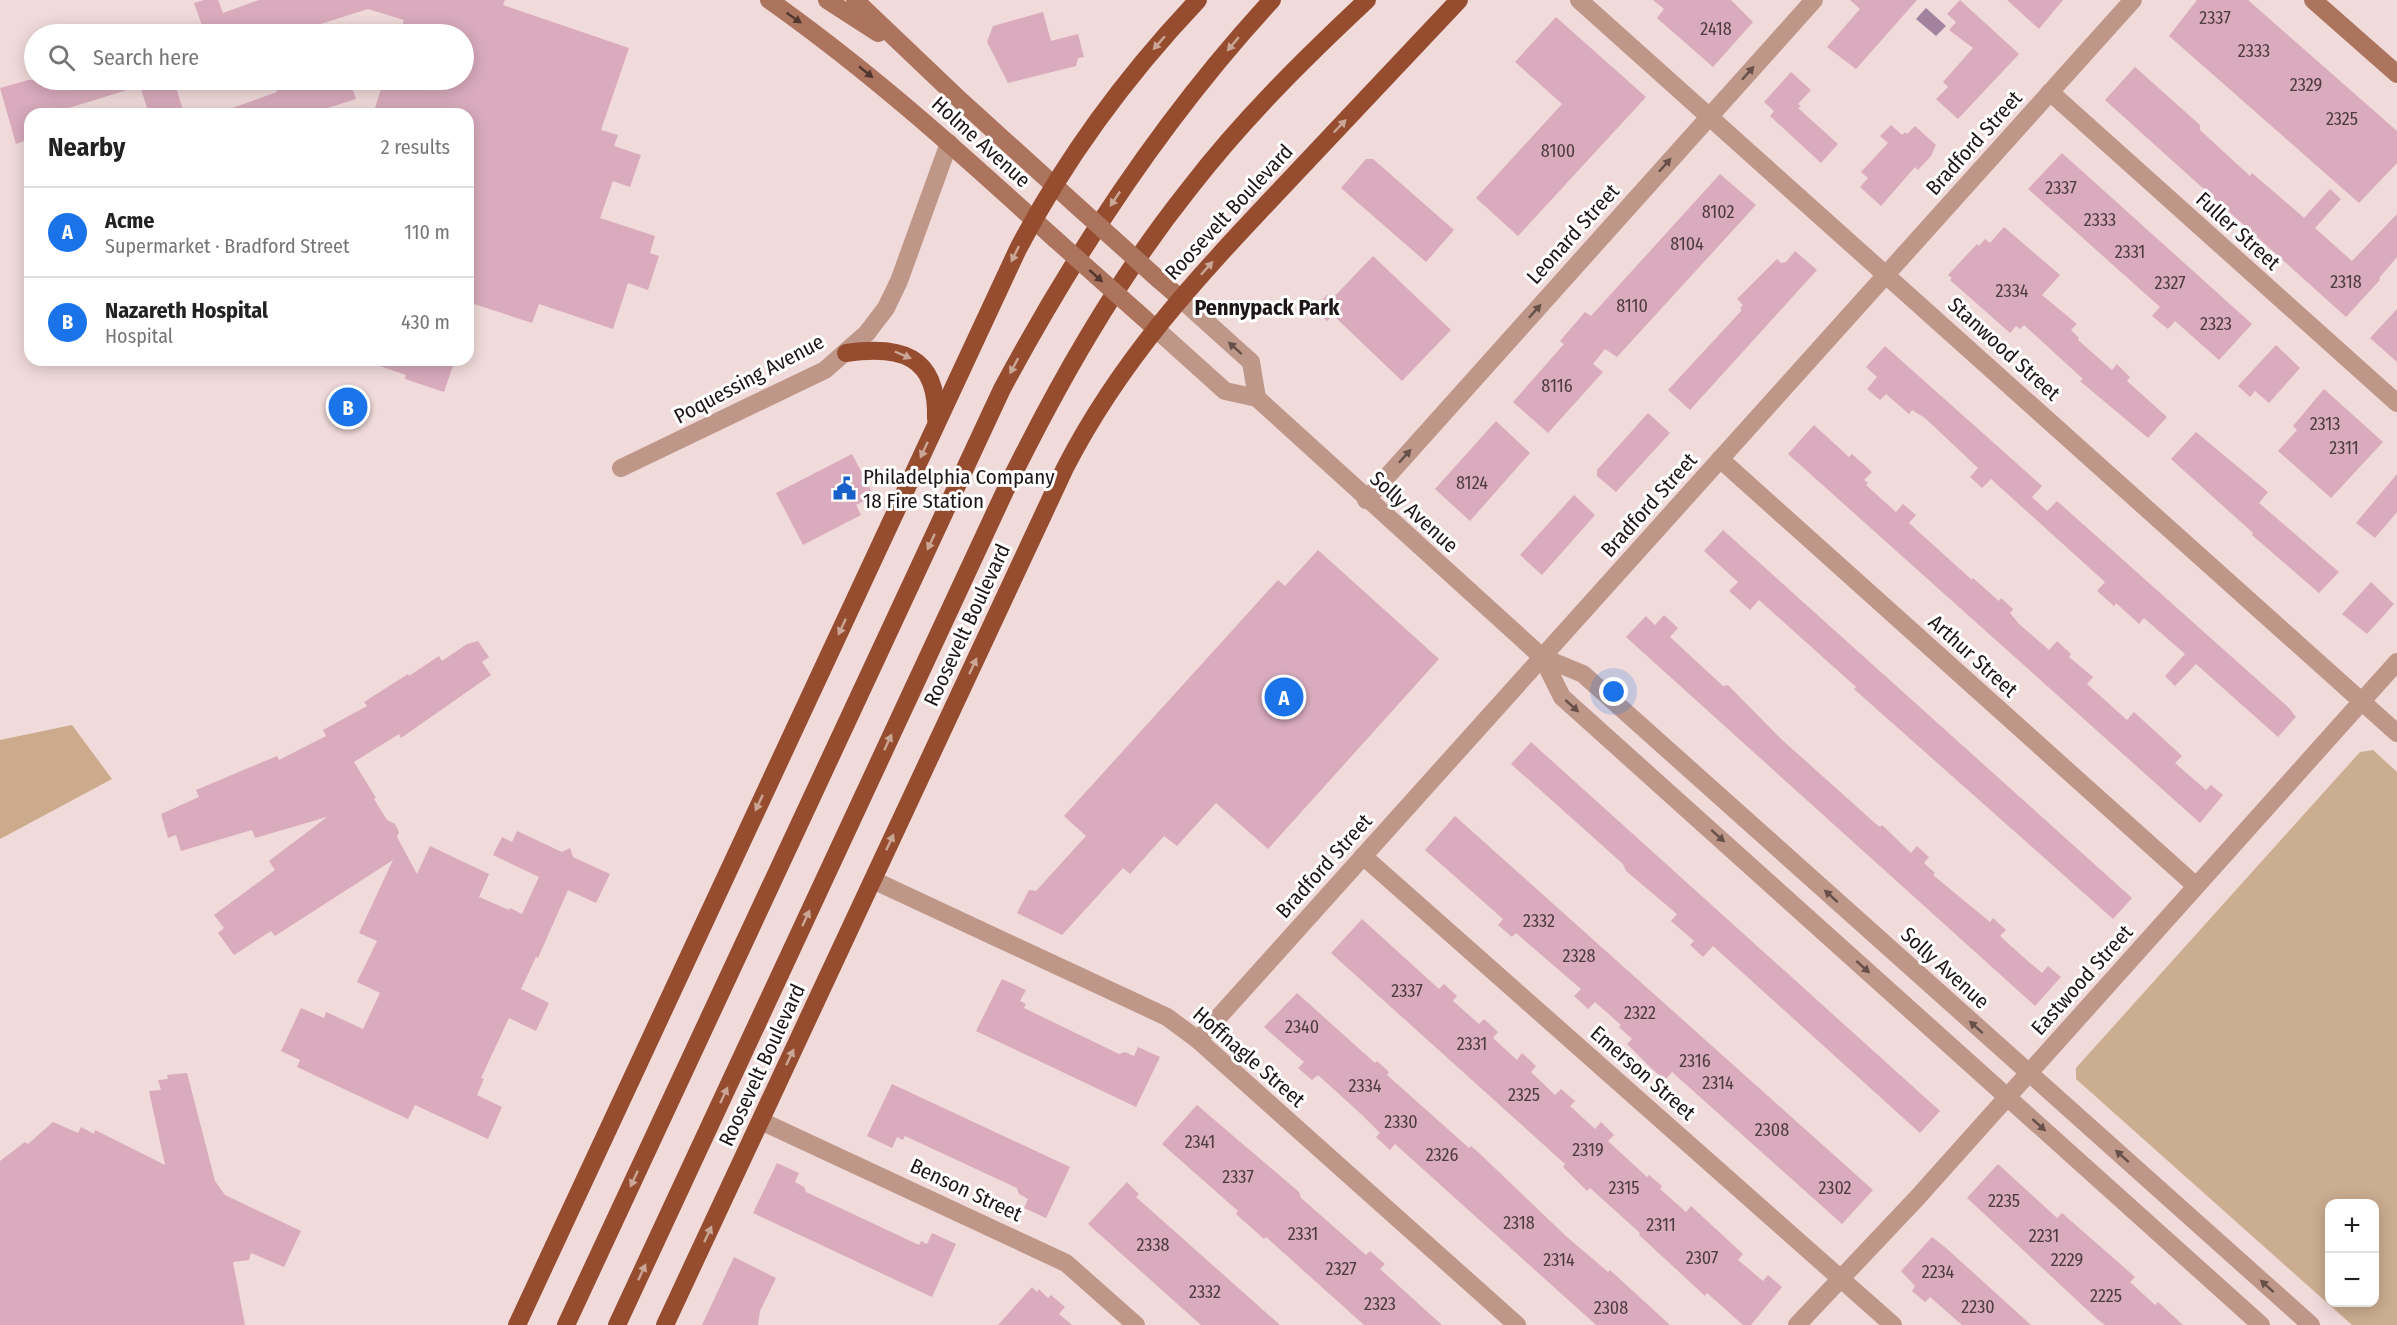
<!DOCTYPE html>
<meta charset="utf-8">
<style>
body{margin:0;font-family:"Fira Sans Condensed",sans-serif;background:#f2f2f2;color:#222}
.controls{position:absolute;right:18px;bottom:18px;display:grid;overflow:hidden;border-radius:12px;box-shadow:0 3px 15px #0003}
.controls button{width:54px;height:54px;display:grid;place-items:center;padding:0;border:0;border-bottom:2px solid #e0e0e0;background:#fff;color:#222;font:30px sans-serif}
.you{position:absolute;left:1614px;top:692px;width:21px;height:21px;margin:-15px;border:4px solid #fff;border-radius:50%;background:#1a73e8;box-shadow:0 0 0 9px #1a73e833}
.badge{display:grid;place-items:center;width:39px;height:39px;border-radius:50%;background:#1a73e8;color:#fff;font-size:20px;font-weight:700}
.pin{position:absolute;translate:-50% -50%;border:3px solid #fff;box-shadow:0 2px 6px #0006}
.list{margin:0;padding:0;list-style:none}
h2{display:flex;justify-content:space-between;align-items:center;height:78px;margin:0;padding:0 24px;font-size:26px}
h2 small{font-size:20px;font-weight:400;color:#767676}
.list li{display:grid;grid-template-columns:39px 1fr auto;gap:18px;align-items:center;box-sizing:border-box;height:90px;padding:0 24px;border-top:2px solid #e0e0e0}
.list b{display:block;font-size:22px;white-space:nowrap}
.list p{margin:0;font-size:20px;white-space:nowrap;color:#767676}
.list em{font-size:20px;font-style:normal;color:#767676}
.icon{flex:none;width:33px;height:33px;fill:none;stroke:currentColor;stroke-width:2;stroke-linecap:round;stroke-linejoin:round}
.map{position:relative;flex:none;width:2397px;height:1325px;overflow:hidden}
.search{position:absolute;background:#fff;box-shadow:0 3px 15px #0003;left:24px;top:24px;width:450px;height:66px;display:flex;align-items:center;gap:15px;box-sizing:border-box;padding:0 21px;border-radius:33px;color:#767676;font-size:22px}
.panel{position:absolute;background:#fff;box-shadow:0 3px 15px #0003;left:24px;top:108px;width:450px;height:258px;border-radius:18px}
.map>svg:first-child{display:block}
.green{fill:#cbad90;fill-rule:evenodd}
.forest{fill:#ccab8c}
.water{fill:#a3829f}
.building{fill:#d9abbd}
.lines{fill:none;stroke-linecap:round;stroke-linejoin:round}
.minor{stroke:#bf9788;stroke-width:18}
.tertiary{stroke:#bf9788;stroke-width:18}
.secondary{stroke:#ac735d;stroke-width:18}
.trunk{stroke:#964c2e;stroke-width:18}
.secondary-bridge{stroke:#ac735d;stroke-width:18}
.oneway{fill:#50372f}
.oneway2{fill:#caa696}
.oneway3{fill:#665049}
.labels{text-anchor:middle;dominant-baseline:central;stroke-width:6;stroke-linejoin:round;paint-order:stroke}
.number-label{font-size:18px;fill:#4d3b40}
.street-label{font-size:21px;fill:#1e1616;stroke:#fff}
.poi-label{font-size:21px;fill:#1e1616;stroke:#fff;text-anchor:start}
.neighbourhood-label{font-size:22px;font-weight:bold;fill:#1e1616;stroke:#fff}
</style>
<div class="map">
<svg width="2397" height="1325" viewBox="0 0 2397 1325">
<rect width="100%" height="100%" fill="#f1dada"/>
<path class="green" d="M 2373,750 L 2397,772 L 2397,1325 L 2352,1325 L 2076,1079 L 2076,1068 L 2360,752 ZM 2330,1204 L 2374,1204 L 2374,1302 L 2330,1302 Z"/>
<polygon class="forest" points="72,725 112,779 0,839 0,740"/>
<polygon class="water" points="1926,8 1946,26 1936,36 1916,19"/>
<g class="building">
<polygon points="204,0 218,0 223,13 259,0 505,0 503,5 629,48 601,130 618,135 614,146 641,155 630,187 613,181 600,218 655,236 650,253 659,256 648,290 628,283 613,329 539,304 532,323 468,302 468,114 373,114 384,80 464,80 464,34 399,34 404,20 368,9 314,26 317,34 205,34 194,3"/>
<polygon points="1653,0 1731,0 1753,22 1713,67 1657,18 1664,9"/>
<polygon points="1850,0 1917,0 1856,69 1827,47 1860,9"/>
<polygon points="1960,0 2019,54 1958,119 1936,99 1948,87 1943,82 1973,48 1949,30 1956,22 1947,14"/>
<polygon points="2007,0 2063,0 2039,29"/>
<polygon points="2197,0 2248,0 2397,131 2397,163 2359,203 2169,36"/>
<polygon points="1043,12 1051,41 1078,34 1084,57 1078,58 1076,66 1008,83 987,42 993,26"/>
<polygon points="1556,17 1646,97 1518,236 1476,198 1562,104 1515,62"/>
<polygon points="2135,67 2200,125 2200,130 2250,176 2252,173 2302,216 2304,218 2330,189 2341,199 2315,228 2352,261 2397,214 2397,257 2380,277 2379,281 2346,317 2105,100"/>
<polygon points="1791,72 1811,90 1798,104 1801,106 1798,108 1838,144 1821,163 1770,116 1774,111 1764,102"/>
<polygon points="28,80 174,80 184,114 149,114 140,86 59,111 60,114 30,114 30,139 16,144 0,88"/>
<polygon points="273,80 334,80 335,82 350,80 356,99 309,114 222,114 221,112 277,92"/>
<polygon points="1891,125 1902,135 1905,132 1907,134 1915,126 1936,145 1931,156 1918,170 1915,167 1881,206 1860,187 1868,178 1861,172 1888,143 1880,136"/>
<polygon points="2062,153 2252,324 2219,360 2175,321 2168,329 2152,316 2160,307 2028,189"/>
<polygon points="1366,159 1373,159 1454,230 1426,262 1341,188"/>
<polygon points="1720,174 1756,205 1617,357 1605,349 1593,364 1603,372 1548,433 1513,402 1564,344 1560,341 1585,312 1591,316"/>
<polygon points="2004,227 2060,275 2042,295 2077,324 2071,330 2079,338 2078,340 2112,370 2117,364 2130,377 2127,381 2167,417 2148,438 2080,381 2083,379 2024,325 2020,329 2016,326 2010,333 1950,280 1952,278 1948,275 1977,244 1979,246 1985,239 1990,243"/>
<polygon points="1795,251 1817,270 1690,410 1668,390 1742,310 1740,308 1743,305 1737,299 1777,259 1781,263 1786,262"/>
<polygon points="1373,256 1451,330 1402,381 1333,315 1327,321 1314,308 1327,295 1332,299"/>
<polygon points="2397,309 2397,362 2370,338"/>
<polygon points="2276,345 2300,368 2269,403 2255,391 2250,397 2238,386"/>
<polygon points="1885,346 2042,486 2032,497 2047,511 2057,501 2289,708 2296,717 2278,737 2196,664 2175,686 2165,676 2185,654 2144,618 2139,624 2116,603 2114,606 2097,591 2105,582 1991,479 1982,488 1970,477 1978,468 1925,418 1912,410 1909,414 1886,394 1880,400 1867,389 1877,377 1866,367"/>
<polygon points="371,360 455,360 444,392 405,379 406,375 371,363"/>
<polygon points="2324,389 2383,442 2331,498 2278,451 2297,430 2293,426"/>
<polygon points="1648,413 1670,433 1616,492 1597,476 1597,470"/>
<polygon points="1496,421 1530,453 1470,521 1435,489"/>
<polygon points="1814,425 1849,457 1852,454 1872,472 1864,480 1868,483 1866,485 1896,512 1903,504 1916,515 1909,523 1972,580 1973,578 1999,601 2001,598 2013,609 2010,613 2019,624 2049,650 2057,641 2071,654 2069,657 2093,677 2087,684 2127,720 2134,712 2182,756 2175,763 2206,790 2211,785 2223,795 2200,823 1788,454"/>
<polygon points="2196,432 2268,492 2259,503 2339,572 2319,593 2252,535 2253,533 2171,459"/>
<polygon points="852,454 874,496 856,505 861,515 803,545 776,493"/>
<polygon points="2397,474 2397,512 2375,538 2356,523"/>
<polygon points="1574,495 1595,515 1542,575 1520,555"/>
<polygon points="1723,530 2132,898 2113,919 1854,689 1856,687 1759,600 1750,610 1729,591 1738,582 1704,551"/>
<polygon points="1318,550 1439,659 1268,849 1216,803 1177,846 1164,836 1130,874 1123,868 1062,935 1017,913 1029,890 1036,891 1086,836 1064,816 1278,580 1285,586"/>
<polygon points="2371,582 2394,604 2367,634 2342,614"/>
<polygon points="1664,615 1678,628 1670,637 1723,686 1728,685 1780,738 1876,824 1880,827 1882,825 1911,853 1917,846 1929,857 1924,863 1935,873 1933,875 1990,922 1993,918 2006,930 2000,936 2022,956 2042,973 2048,966 2061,977 2035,1006 1626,637 1646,616 1655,625"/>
<polygon points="478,641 489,657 482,662 491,675 401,738 399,734 354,762 376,798 374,799 387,820 395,824 399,832 397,837 417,874 430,846 489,874 479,897 509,910 510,908 522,914 539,877 493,855 502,837 512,842 517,831 562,852 570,848 573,857 610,874 596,903 568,890 538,958 536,957 521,989 549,1003 536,1031 509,1018 481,1078 484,1079 477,1095 502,1107 488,1139 415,1105 408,1119 297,1067 300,1060 281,1051 301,1008 324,1018 326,1012 363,1029 380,993 357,982 377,941 359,933 393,860 275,936 271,931 234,955 218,933 224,928 214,915 275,870 269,861 327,817 255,838 252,830 181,851 176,835 168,838 161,814 199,797 196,790 277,756 279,760 326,736 323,730 367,706 364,702 408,674 409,676 439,656 442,661 467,644"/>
<polygon points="1531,742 1940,1111 1920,1133 1713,946 1703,957 1690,945 1694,941 1671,921 1677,914 1626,871 1623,864 1511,764"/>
<polygon points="1455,816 1873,1190 1842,1224 1672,1072 1665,1080 1651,1068 1627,1044 1632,1039 1619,1027 1621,1025 1595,1002 1588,1009 1574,996 1581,989 1516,933 1512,937 1498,925 1503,919 1425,850"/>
<polygon points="1362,919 1439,989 1444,984 1457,996 1453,1001 1479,1024 1484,1019 1498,1032 1493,1038 1517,1060 1522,1053 1536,1066 1531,1072 1555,1095 1561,1089 1575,1101 1570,1106 1595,1129 1601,1122 1614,1135 1608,1141 1622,1154 1647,1177 1649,1175 1662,1186 1660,1189 1686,1212 1691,1206 1705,1219 1743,1254 1738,1260 1763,1281 1768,1275 1782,1287 1751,1325 1743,1325 1707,1293 1705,1296 1690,1282 1639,1235 1640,1233 1590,1188 1587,1191 1563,1167 1565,1164 1331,953"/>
<polygon points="1002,979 1026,990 1020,1001 1026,1004 1024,1008 1119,1054 1125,1052 1134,1056 1138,1047 1160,1057 1136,1107 976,1031"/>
<polygon points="1297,993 1375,1063 1377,1061 1389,1072 1387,1075 1469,1148 1471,1146 1478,1152 1567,1237 1608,1272 1610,1270 1670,1325 1596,1325 1395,1144 1390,1150 1376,1137 1380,1133 1361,1114 1318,1075 1312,1080 1298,1068 1304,1062 1264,1027"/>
<polygon points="187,1073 215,1181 225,1195 301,1231 284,1267 251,1253 249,1260 233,1262 245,1325 0,1325 0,1161 25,1142 28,1144 53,1122 78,1133 81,1127 94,1134 95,1130 165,1165 149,1091 161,1090 158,1080 168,1079 167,1075"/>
<polygon points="892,1084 1070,1167 1046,1218 1024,1208 1028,1199 1019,1194 1017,1188 905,1136 903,1140 897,1137 892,1148 867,1136"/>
<polygon points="1197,1105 1299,1192 1301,1198 1366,1255 1370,1251 1385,1264 1380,1269 1442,1325 1364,1325 1266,1237 1264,1239 1236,1214 1238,1211 1162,1144"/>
<polygon points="777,1163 799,1173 795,1182 804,1187 806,1192 919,1245 921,1241 927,1244 932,1233 956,1244 932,1297 753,1213"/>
<polygon points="1998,1164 2057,1218 2062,1213 2135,1277 2130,1282 2155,1305 2158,1302 2183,1325 2105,1325 2097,1319 1967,1198"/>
<polygon points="1127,1182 1139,1194 1136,1197 1280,1325 1201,1325 1088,1224"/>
<polygon points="1932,1237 1946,1248 2031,1325 1962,1325 1930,1297 1925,1302 1912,1291 1915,1286 1901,1271"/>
<polygon points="734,1257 776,1278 760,1311 758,1325 702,1325"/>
<polygon points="1032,1287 1037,1292 1039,1289 1048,1298 1051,1295 1065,1307 1059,1314 1072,1325 998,1325"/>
</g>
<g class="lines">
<g class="minor">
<polyline points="1579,0 2397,733"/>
<polyline points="2050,92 2397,403"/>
<polyline points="1720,459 2196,886"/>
<polyline points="621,468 825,370 867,333 886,308 899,281 949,143"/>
<polyline points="1366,500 1814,0"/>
<polyline points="1363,856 1893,1325"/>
<polyline points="873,880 1167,1017 1198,1040 1517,1325"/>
<polyline points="1198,1040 2133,0"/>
<polyline points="761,1121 1066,1263 1136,1325"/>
<polyline points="1797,1325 1917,1198 2397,662"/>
</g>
<g class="tertiary">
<polyline points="1180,298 1251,362 1257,398"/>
<polyline points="1155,328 1225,391 1257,398 1542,657 1562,697 2261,1325"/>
<polyline points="1542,657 1583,674 2311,1325"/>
</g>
<g class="secondary">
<path d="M 769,0 C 871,72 963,155 1055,239"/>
<polyline points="827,0 878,33"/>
<polyline points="855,0 960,100 1077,206"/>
<polyline points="2313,0 2397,74"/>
<polyline points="1158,279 1180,298"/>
<polyline points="1137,312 1155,328"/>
</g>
<g class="trunk">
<path d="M 846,353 C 900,345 938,355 936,419"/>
<path d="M 517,1325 L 1018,249 C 1066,157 1127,75 1198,0"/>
<path d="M 566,1325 L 1002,389 C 1077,249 1164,117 1272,0"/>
<path d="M 617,1325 L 1005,491 C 1057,385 1115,282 1189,189 C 1242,120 1304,59 1367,0"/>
<path d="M 665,1325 L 1065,468 C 1121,359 1195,280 1278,192 C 1338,128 1399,64 1459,0"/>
</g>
<g class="secondary-bridge">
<polyline points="1077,206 1158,279"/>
<polyline points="1055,239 1137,312"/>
</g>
</g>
<defs><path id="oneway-solid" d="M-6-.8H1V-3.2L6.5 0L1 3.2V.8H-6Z" transform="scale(1.5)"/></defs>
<g class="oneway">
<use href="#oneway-solid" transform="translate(794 18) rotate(35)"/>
<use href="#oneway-solid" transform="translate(866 72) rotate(39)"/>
<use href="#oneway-solid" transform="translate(1096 276) rotate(42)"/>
</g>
<g class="oneway2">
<use href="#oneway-solid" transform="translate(1159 43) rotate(131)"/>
<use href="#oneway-solid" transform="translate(1233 44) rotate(130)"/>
<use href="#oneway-solid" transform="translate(1340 126) rotate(-46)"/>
<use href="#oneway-solid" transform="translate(1115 199) rotate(124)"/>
<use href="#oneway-solid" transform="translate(1015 254) rotate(116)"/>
<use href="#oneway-solid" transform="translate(1207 268) rotate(-48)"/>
<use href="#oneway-solid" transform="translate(903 355) rotate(23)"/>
<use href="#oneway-solid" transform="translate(1014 366) rotate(118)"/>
<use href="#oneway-solid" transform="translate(924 450) rotate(115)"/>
<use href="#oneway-solid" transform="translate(931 542) rotate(115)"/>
<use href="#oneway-solid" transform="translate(842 627) rotate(115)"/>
<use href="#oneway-solid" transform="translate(973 666) rotate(-65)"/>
<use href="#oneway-solid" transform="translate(888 742) rotate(-65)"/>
<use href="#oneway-solid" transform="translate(759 803) rotate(115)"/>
<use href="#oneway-solid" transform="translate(890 842) rotate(-65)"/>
<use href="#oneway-solid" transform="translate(806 918) rotate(-65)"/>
<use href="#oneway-solid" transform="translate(790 1057) rotate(-65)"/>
<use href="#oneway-solid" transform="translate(724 1095) rotate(-65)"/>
<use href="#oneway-solid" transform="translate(634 1179) rotate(115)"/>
<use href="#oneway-solid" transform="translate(708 1234) rotate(-65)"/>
<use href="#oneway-solid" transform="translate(642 1272) rotate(-65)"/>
</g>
<g class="oneway3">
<use href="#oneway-solid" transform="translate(1748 73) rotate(-48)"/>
<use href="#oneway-solid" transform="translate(1665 165) rotate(-48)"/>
<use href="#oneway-solid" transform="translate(1535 311) rotate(-48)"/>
<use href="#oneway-solid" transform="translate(1235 348) rotate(-138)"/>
<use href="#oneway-solid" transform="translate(1405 456) rotate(-48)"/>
<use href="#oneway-solid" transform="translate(1572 706) rotate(42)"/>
<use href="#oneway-solid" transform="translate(1718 836) rotate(42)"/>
<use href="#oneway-solid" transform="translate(1831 896) rotate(-138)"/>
<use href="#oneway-solid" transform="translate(1863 967) rotate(42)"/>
<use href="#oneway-solid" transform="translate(1976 1027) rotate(-138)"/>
<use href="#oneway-solid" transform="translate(2039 1125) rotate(42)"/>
<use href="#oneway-solid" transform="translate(2122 1156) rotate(-138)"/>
<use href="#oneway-solid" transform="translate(2267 1286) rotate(-138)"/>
</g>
<defs>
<symbol id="civic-bare" viewBox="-9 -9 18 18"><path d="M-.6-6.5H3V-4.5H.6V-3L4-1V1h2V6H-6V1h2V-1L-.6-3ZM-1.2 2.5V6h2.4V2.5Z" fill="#1960cb" stroke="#fff" stroke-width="2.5" paint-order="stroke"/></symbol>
</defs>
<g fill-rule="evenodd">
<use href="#civic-bare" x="828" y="472" width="33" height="33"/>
</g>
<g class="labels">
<g class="number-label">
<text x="2215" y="18">2337</text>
<text x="1716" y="29">2418</text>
<text x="2254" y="51">2333</text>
<text x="2306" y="85">2329</text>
<text x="2342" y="119">2325</text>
<text x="1558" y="151">8100</text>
<text x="2061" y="188">2337</text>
<text x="1718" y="212">8102</text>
<text x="2100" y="220">2333</text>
<text x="1687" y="244">8104</text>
<text x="2130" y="252">2331</text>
<text x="2346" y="282">2318</text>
<text x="2170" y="283">2327</text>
<text x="2012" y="291">2334</text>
<text x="1632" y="306">8110</text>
<text x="2216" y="324">2323</text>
<text x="1557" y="386">8116</text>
<text x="2325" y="424">2313</text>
<text x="2344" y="448">2311</text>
<text x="1472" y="483">8124</text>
<text x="1539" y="921">2332</text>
<text x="1579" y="956">2328</text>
<text x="1407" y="991">2337</text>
<text x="1640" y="1013">2322</text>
<text x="1302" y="1027">2340</text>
<text x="1472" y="1044">2331</text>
<text x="1695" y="1061">2316</text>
<text x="1718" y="1083">2314</text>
<text x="1365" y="1086">2334</text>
<text x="1524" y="1095">2325</text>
<text x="1401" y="1122">2330</text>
<text x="1772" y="1130">2308</text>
<text x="1200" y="1142">2341</text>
<text x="1588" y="1150">2319</text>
<text x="1442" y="1155">2326</text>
<text x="1238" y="1177">2337</text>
<text x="1624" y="1188">2315</text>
<text x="1835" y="1188">2302</text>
<text x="2004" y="1201">2235</text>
<text x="1519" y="1223">2318</text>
<text x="1661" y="1225">2311</text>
<text x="1303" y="1234">2331</text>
<text x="2044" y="1236">2231</text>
<text x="1153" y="1245">2338</text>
<text x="1702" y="1258">2307</text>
<text x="1559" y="1260">2314</text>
<text x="2067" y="1260">2229</text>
<text x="1341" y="1269">2327</text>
<text x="1938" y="1272">2234</text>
<text x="1205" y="1292">2332</text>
<text x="2106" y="1296">2225</text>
<text x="1380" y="1304">2323</text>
<text x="1978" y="1307">2230</text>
<text x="1611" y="1308">2308</text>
</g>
<g class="street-label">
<text transform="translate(981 142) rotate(42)">Holme Avenue</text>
<text transform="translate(1974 143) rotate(-48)">Bradford Street</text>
<text transform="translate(1229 212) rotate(-47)">Roosevelt Boulevard</text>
<text transform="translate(2238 231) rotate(42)">Fuller Street</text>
<text transform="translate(1573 234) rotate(-48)">Leonard Street</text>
<text transform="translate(2004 349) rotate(42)">Stanwood Street</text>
<text transform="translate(749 379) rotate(-28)">Poquessing Avenue</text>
<text transform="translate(1649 505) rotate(-48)">Bradford Street</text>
<text transform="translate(1414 512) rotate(42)">Solly Avenue</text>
<text transform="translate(967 625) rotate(-65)">Roosevelt Boulevard</text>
<text transform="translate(1973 656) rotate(42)">Arthur Street</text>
<text transform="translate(1324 866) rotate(-48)">Bradford Street</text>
<text transform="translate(1945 968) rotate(42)">Solly Avenue</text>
<text transform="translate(2082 980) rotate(-48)">Eastwood Street</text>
<text transform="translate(1249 1057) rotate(41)">Hoffnagle Street</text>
<text transform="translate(762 1065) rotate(-65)">Roosevelt Boulevard</text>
<text transform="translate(1643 1073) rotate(41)">Emerson Street</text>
<text transform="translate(966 1190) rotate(25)">Benson Street</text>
</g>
<g class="poi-label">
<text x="863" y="477">Philadelphia Company<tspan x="863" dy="24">18 Fire Station</tspan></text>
</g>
<g class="neighbourhood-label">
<text x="1267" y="307">Pennypack Park</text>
</g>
</g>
</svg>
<div class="controls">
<button>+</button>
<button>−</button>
</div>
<div class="you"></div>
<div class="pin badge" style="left:1284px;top:697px">A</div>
<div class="pin badge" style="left:348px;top:407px">B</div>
<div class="search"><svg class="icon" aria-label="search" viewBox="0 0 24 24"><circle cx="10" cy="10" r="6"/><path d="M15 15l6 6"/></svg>Search here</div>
<section class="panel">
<h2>Nearby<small>2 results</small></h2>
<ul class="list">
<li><span class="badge">A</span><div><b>Acme</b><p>Supermarket · Bradford Street</p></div><em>110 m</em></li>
<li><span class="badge">B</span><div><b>Nazareth Hospital</b><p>Hospital</p></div><em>430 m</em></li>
</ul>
</section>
</div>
